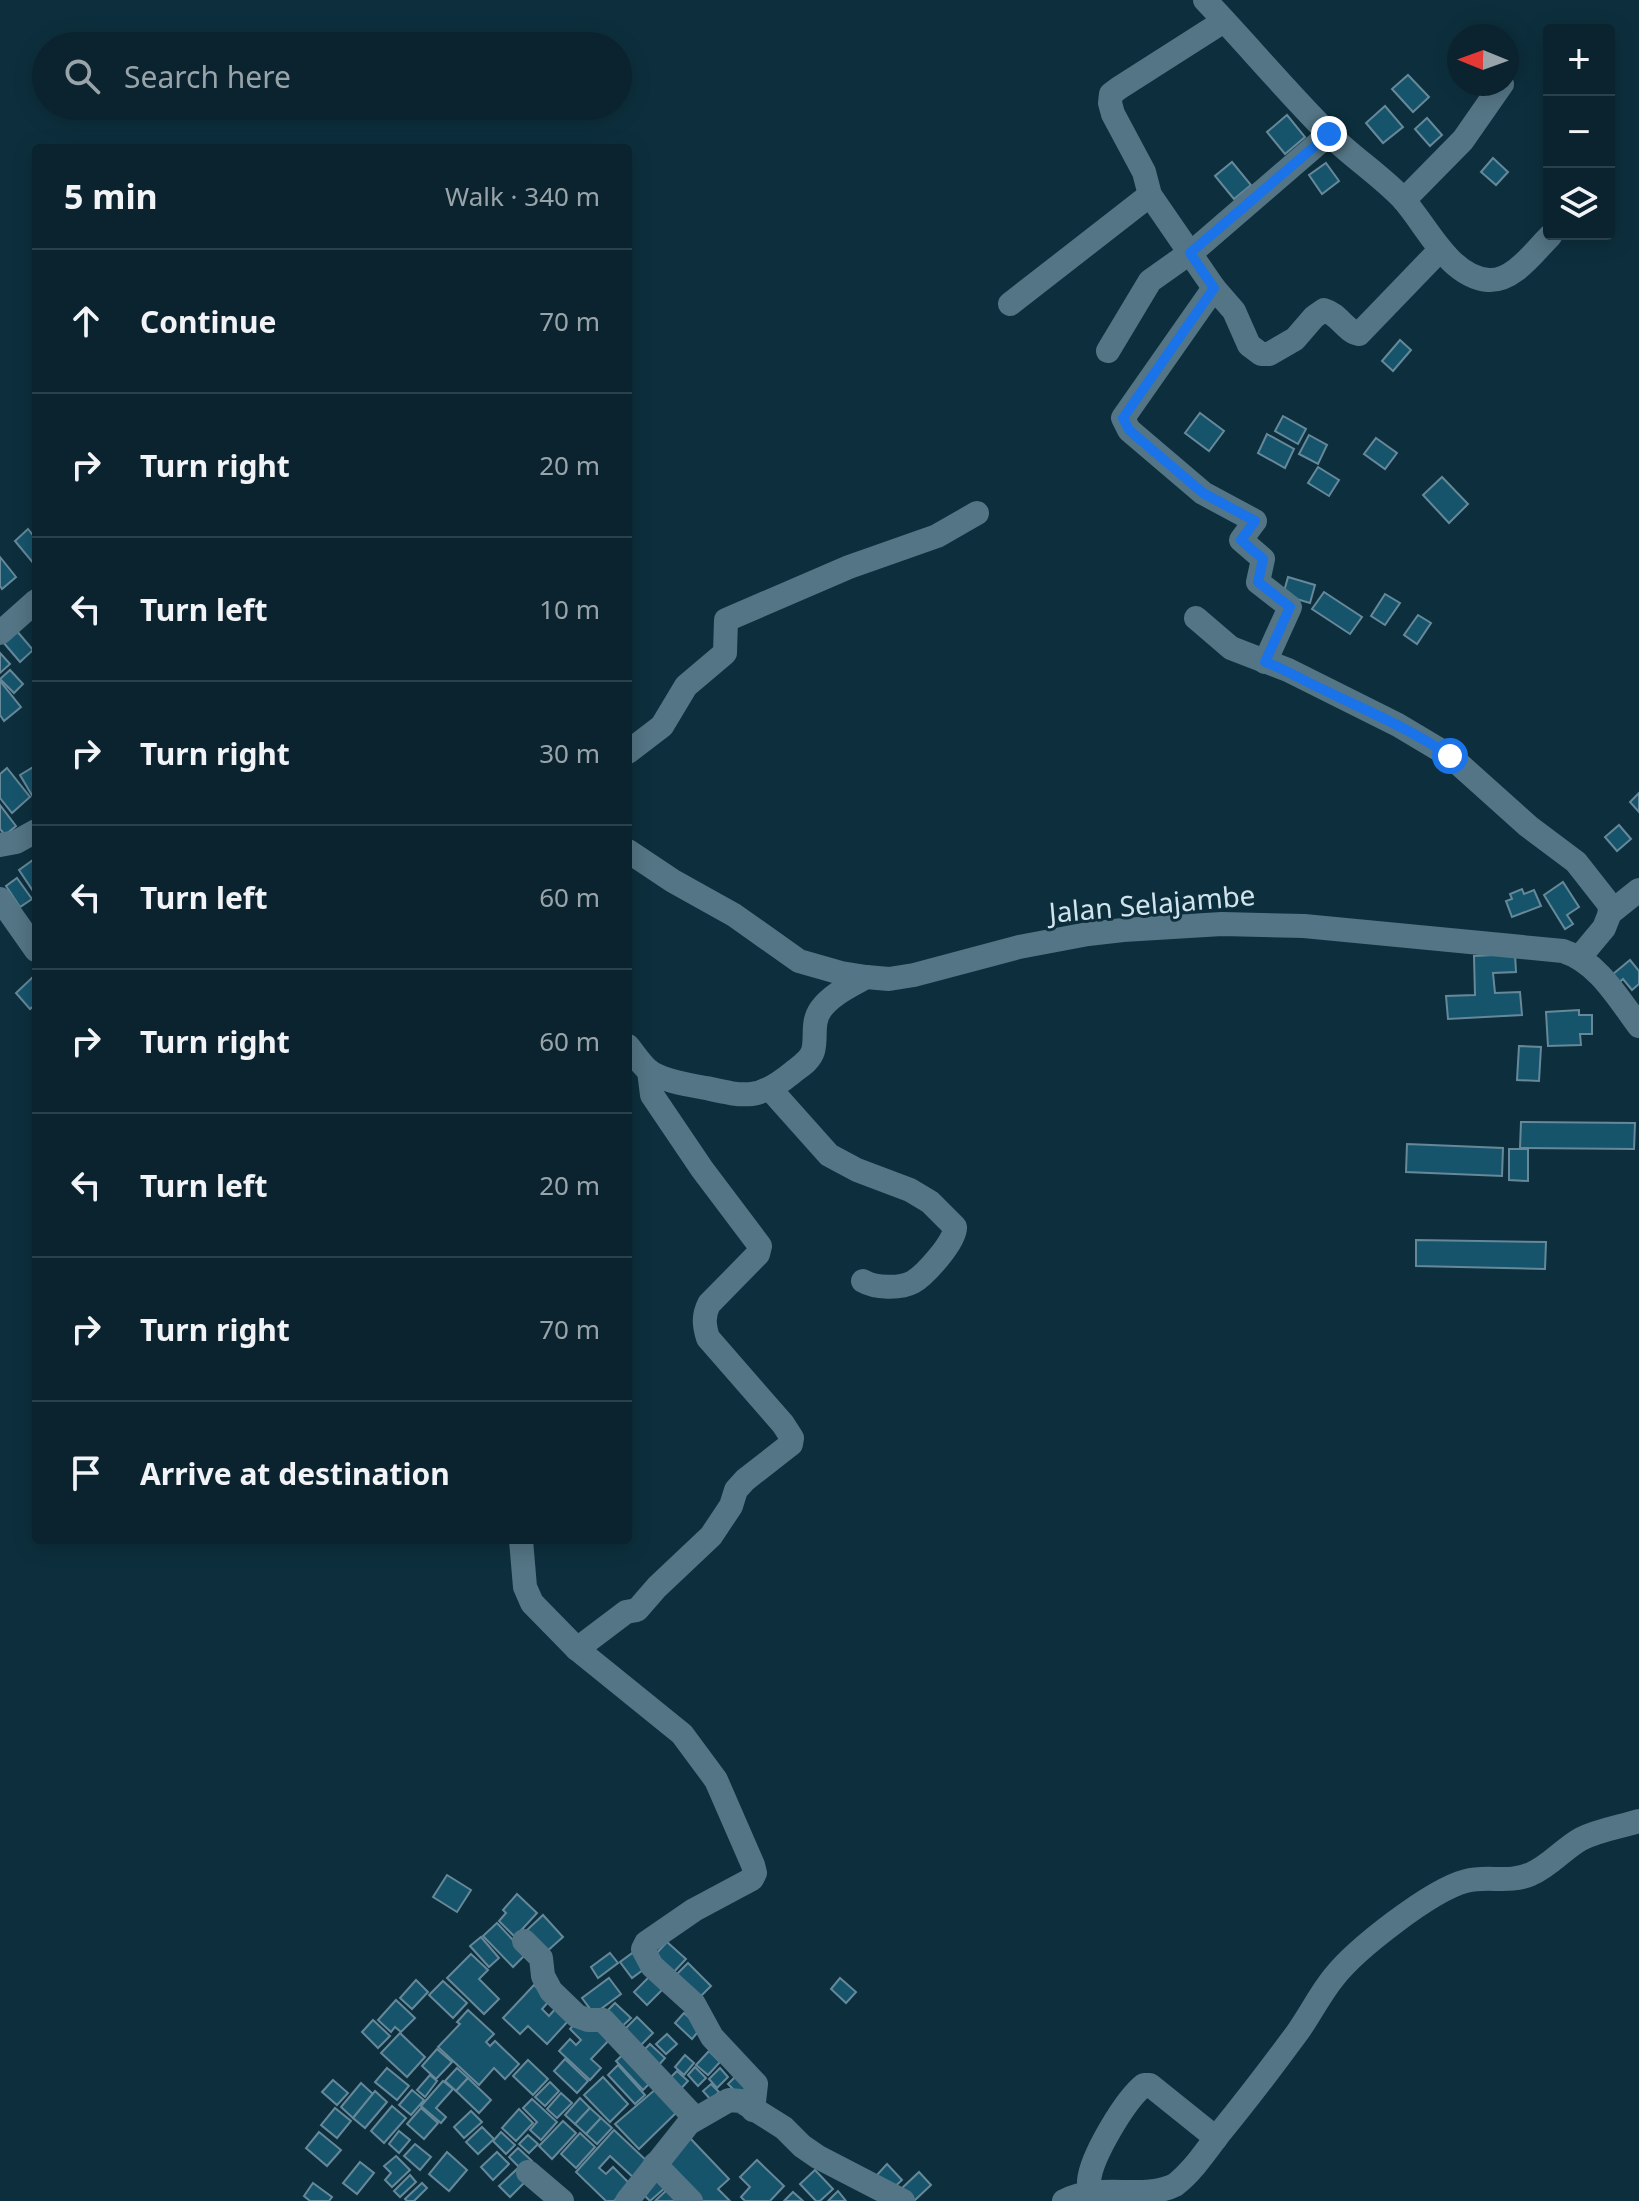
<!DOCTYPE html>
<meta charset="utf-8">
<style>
body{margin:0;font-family:"Noto Sans",sans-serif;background:#182f3a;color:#f1f3f6}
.controls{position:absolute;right:24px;top:24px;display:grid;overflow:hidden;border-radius:8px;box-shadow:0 4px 20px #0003}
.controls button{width:72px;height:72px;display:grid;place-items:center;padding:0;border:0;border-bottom:2px solid #2a404a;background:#0a232e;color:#f1f3f6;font:40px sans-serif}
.compass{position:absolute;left:1447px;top:24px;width:72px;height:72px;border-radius:50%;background:#0a232e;box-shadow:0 4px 20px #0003;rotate:271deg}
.stop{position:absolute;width:24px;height:24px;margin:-18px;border:6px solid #1a73e8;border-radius:50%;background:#fff}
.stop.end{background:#1a73e8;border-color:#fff;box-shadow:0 2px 8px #0008}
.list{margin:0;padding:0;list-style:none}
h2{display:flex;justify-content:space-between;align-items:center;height:104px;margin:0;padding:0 32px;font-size:34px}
h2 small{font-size:26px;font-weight:400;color:#99a4aa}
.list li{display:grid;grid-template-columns:52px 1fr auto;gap:24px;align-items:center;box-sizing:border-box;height:144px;padding:0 32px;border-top:2px solid #2a404a}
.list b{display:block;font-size:30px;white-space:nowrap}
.list em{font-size:26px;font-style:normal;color:#99a4aa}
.icon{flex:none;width:44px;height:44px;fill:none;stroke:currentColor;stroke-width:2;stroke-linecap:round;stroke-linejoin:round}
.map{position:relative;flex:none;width:1639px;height:2201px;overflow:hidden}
.search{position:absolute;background:#0a232e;box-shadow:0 4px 20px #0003;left:32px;top:32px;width:600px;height:88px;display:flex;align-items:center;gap:20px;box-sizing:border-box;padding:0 28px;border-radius:44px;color:#99a4aa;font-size:30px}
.panel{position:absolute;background:#0a232e;box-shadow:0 4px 20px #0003;left:32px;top:144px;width:600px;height:1400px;border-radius:8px}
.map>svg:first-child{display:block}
.building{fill:#16546c;stroke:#689;stroke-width:2}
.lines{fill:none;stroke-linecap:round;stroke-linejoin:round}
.minor{stroke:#547585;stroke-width:24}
.route{stroke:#1a73e8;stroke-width:10}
.labels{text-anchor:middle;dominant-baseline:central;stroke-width:6;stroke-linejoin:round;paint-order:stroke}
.street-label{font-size:28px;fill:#d1e4ed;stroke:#0d2f3d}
</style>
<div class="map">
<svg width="1639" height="2201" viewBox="0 0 1639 2201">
<rect width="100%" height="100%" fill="#0d2f3d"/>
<g class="building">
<polygon points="1408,75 1429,97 1413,112 1392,89"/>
<polygon points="1385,106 1403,127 1383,143 1366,123"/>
<polygon points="1287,115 1305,137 1285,154 1267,132"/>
<polygon points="1427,118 1442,135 1430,146 1415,129"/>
<polygon points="1493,158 1508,172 1496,185 1481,172"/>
<polygon points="1232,162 1251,185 1234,199 1215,176"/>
<polygon points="1326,163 1339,181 1322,194 1309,175"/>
<polygon points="1400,340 1411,350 1393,371 1382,361"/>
<polygon points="1200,413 1224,431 1209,451 1185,433"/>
<polygon points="1283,416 1306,429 1298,444 1275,431"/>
<polygon points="1267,434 1294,449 1285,468 1258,453"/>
<polygon points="1309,435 1327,445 1318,464 1299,454"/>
<polygon points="1376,438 1397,453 1385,469 1364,454"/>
<polygon points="1318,467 1339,480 1329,496 1308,483"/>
<polygon points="1442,477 1468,504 1449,523 1423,495"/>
<polygon points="28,529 36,539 34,564 15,541"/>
<polygon points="0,557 16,577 2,589 0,586"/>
<polygon points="1288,577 1315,585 1310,603 1283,595"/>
<polygon points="1324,592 1362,617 1350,634 1312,609"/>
<polygon points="1385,594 1400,603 1385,625 1371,616"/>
<polygon points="1418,615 1431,623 1417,644 1404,635"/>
<polygon points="16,630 33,650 20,662 3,642"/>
<polygon points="0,653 10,664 0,673"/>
<polygon points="10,670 23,684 14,693 0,679"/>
<polygon points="0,681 21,707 4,721 0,715"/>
<polygon points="35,766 36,795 33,797 20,775"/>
<polygon points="7,768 30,797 12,813 0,798 0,774"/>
<polygon points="1639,793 1639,812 1630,802"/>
<polygon points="0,805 16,826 5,835 0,829"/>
<polygon points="1619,825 1631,839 1617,851 1605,837"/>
<polygon points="33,860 36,864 36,889 33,891 19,870"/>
<polygon points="17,878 32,899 20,907 6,886"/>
<polygon points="1563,882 1579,907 1567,915 1573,924 1565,929 1544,895"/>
<polygon points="1522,889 1524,894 1534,890 1541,906 1512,917 1506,901 1512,899 1510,894"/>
<polygon points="1515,954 1516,972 1493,973 1495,993 1520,992 1522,1015 1448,1019 1446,996 1475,995 1474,956"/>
<polygon points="1630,960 1639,971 1639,984 1632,990 1623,979 1614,987 1607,979"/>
<polygon points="36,974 36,1004 30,1009 16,993"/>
<polygon points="1579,1010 1579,1015 1592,1015 1592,1034 1580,1034 1581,1045 1548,1046 1546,1012"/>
<polygon points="1519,1046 1541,1047 1539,1081 1517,1080"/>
<polygon points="1521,1122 1635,1123 1634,1149 1520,1148"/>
<polygon points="1407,1144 1503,1148 1502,1176 1406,1172"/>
<polygon points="1509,1149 1528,1149 1528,1181 1509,1180"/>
<polygon points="1416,1240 1546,1242 1545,1269 1416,1266"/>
<polygon points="447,1875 471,1890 457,1912 433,1897"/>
<polygon points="517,1894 537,1913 515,1937 499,1921 506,1913 503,1910"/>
<polygon points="543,1915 563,1937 545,1953 526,1931"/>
<polygon points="497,1923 526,1954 513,1967 483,1936"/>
<polygon points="481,1937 499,1958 489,1967 470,1946"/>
<polygon points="667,1942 686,1959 670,1976 652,1958"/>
<polygon points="635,1951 647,1967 632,1978 620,1962"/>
<polygon points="610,1953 618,1963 598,1978 591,1967"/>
<polygon points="471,1954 488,1970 479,1979 499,1999 484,2014 447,1978"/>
<polygon points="688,1963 711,1986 700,1997 672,1979"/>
<polygon points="649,1977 662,1990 647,2005 634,1992"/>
<polygon points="609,1978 621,1994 594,2014 582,1998"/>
<polygon points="840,1978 856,1992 846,2003 831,1989"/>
<polygon points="416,1980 428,1992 412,2009 400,1998"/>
<polygon points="443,1981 467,2003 453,2018 429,1995"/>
<polygon points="534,1985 550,2000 542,2009 549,2016 556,2008 569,2020 547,2044 528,2026 520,2034 503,2018"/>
<polygon points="396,2000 415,2018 401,2032 395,2027 391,2032 378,2020"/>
<polygon points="615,2003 631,2018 617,2031 602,2016"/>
<polygon points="468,2010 494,2034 486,2042 490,2046 495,2041 519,2064 505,2079 494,2068 479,2085 438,2047 460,2024 457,2022"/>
<polygon points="684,2013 701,2028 692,2039 675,2023"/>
<polygon points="637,2017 653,2033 636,2050 620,2034"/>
<polygon points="373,2020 390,2036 378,2048 362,2032"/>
<polygon points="578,2020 611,2038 591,2059 601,2068 590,2080 559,2051 570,2039 576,2045 581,2040 570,2029"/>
<polygon points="400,2033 425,2057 407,2077 381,2053"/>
<polygon points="667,2034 677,2044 666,2054 656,2044"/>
<polygon points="650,2044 665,2058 658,2066 639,2055"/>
<polygon points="437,2049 452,2062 436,2079 422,2066"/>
<polygon points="628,2050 655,2078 643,2090 616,2061"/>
<polygon points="709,2051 720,2062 708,2075 696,2065"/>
<polygon points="685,2055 694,2063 684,2075 675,2067"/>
<polygon points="565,2059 588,2081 577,2093 554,2071"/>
<polygon points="528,2060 548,2079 533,2095 513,2076"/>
<polygon points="618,2065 645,2095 635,2104 608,2075"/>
<polygon points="695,2067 706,2078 698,2086 688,2075"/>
<polygon points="387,2068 409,2086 397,2100 375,2082"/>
<polygon points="457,2068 468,2078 456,2091 445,2081"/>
<polygon points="720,2068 728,2077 717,2088 709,2079"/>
<polygon points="677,2071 688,2081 676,2094 665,2083"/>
<polygon points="741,2071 753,2083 740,2096 728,2084"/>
<polygon points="430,2075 437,2081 425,2097 417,2090"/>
<polygon points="603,2077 628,2104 610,2122 584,2095"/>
<polygon points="468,2078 491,2100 479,2113 456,2091"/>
<polygon points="333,2080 348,2093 337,2105 322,2092"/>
<polygon points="443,2081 453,2089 436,2108 446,2117 441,2123 421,2106"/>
<polygon points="550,2082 559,2091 545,2106 535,2097"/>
<polygon points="361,2083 373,2094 353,2118 341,2107"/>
<polygon points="711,2084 719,2092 711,2100 703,2091"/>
<polygon points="657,2088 679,2110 639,2149 615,2124"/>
<polygon points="412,2090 424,2100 411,2115 399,2105"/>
<polygon points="375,2091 387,2102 365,2128 353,2118"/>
<polygon points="561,2093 572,2103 557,2118 547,2109"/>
<polygon points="580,2098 590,2108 575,2124 565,2115"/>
<polygon points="532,2099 557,2122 541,2140 530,2130 537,2122 523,2108"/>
<polygon points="392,2106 406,2118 384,2143 371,2131"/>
<polygon points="335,2108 351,2121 337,2138 321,2125"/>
<polygon points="421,2108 438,2123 424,2139 407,2124"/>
<polygon points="590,2108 601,2118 586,2134 575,2124"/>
<polygon points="519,2109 533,2123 516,2141 502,2128"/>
<polygon points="471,2111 482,2122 464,2138 454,2127"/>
<polygon points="601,2118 612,2128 597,2144 586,2134"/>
<polygon points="563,2121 576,2133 552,2159 539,2146"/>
<polygon points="482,2127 494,2139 478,2154 466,2142"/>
<polygon points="614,2130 649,2163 635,2179 610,2156 599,2168 606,2174 613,2167 630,2184 614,2201 606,2201 576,2172"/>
<polygon points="399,2131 410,2140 399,2153 389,2144"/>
<polygon points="319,2132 341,2150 327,2166 306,2148"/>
<polygon points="501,2132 515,2145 506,2154 493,2141"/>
<polygon points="580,2133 595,2147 576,2168 561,2154"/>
<polygon points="528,2135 538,2144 529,2153 519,2144"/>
<polygon points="688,2136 729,2179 718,2189 730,2201 695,2201 660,2164"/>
<polygon points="415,2144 431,2157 420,2170 404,2156"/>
<polygon points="518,2148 532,2161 523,2171 509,2157"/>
<polygon points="447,2152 467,2170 449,2191 429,2174"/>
<polygon points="497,2152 509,2164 493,2180 481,2167"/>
<polygon points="396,2156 410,2170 392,2187 385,2180 391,2173 384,2166"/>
<polygon points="757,2160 784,2186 770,2201 745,2201 741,2197 750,2187 740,2177"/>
<polygon points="360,2162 374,2173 357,2194 343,2183"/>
<polygon points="887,2164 902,2180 890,2191 876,2176"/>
<polygon points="517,2169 527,2180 510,2197 499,2186"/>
<polygon points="815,2170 833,2189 820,2201 816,2201 800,2184"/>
<polygon points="919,2172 931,2185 914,2201 900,2190"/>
<polygon points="410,2175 416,2182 400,2197 394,2191"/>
<polygon points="654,2176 666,2187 650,2201 640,2191"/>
<polygon points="313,2183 332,2197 329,2201 310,2201 304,2196"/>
<polygon points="422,2183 427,2188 414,2201 407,2201 405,2199"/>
<polygon points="670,2187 680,2201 655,2201"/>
<polygon points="838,2191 846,2201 828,2201"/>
<polygon points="793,2192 803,2201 784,2201"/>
</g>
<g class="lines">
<g class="minor">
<path d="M 1205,0 C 1247,44 1286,91 1329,134 C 1352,157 1380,175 1402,198 C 1426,224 1448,276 1488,280 C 1513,282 1534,252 1550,236"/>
<path d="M 1224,21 L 1119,88 L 1111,94 L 1110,103 L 1113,114 L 1144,172 L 1150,195 L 1214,288 L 1234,311 L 1249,345 L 1261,354 L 1269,354 L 1295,339 L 1314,317 L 1324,310 C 1339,314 1345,331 1359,334 L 1440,250"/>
<polyline points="1404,200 1463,140 1502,84"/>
<polyline points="1214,288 1123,418 1129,430 1203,493 1255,521 1241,540 1263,559 1258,582 1290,607 1265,662"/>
<polyline points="1010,304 1150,195"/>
<polyline points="1108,351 1150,281 1198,247 1329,134"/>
<polyline points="1196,618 1231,648 1288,670 1398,725 1450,756 1528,826 1576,862 1609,904 1610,913"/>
<polyline points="0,633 36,601"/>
<polyline points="628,752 662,726 686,686 725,653 726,620 849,567 937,536 977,513"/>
<polyline points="0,845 16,842 36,831"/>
<path d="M 628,851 L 673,881 L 734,915 L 799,961 L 841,973 L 866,977 L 889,979 L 914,975 L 1019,947 L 1088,934 L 1123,930 L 1222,924 L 1304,926 L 1563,951 C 1598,962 1618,998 1639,1026"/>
<polyline points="0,899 36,950"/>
<polyline points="1579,958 1604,928 1610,913 1639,890"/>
<path d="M 628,1046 C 634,1053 640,1063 648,1070 C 661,1081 689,1085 706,1088 C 746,1097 759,1100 792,1073 C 799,1067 810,1061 813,1051 C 817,1037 811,1023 821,1009 C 832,994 851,986 866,977"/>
<path d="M 771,1090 L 829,1155 L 857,1170 L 910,1190 L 930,1202 L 955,1227 C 956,1241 925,1275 913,1282 C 900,1289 875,1288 863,1281"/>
<polyline points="521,1540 525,1587 532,1603 577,1649 682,1734 716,1780 753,1865 755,1873 752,1879 694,1910 646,1943 643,1949 652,1966 694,2004 712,2037 756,2084 753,2110"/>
<path d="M 577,1649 L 626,1612 L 637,1610 L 657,1587 L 711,1536 L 731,1506 L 736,1490 L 745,1480 L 791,1444 L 792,1438 L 783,1424 L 708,1338 C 704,1325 703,1316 709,1304 L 758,1254 L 760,1246 L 702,1169 L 652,1095 L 649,1071"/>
<polyline points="524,1941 541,1958 543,1976 551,1991 577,2016 588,2020 603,2020 695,2118"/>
<polyline points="655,2164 691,2201"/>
<polyline points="528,2172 562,2201"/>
<path d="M 1092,2193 C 1091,2189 1089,2185 1089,2181 C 1091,2157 1125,2100 1144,2085 L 1150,2085 L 1216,2138"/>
<polyline points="627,2201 689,2123 729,2100 741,2101 784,2128 802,2146 818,2157 903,2201"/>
<path d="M 1064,2201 C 1099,2182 1143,2201 1175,2185 C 1193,2171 1206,2151 1219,2134 C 1246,2101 1272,2067 1297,2033 C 1310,2015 1320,1994 1334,1977 C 1356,1949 1431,1890 1466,1881 C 1488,1875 1509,1884 1531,1874 C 1550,1866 1563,1849 1581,1839 C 1599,1830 1620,1827 1639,1821"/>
</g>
</g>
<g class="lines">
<path class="route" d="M 1329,134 L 1190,253 L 1214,288 L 1123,418 L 1129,430 L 1203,493 L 1255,521 L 1241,540 L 1263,559 L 1258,582 L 1290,607 L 1265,662 C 1285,669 1302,680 1322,689 C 1365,710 1409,728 1450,756"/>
</g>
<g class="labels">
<g class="street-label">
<text transform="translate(1152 903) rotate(-5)">Jalan Selajambe</text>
</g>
</g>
</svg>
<div class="controls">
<button>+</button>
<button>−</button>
<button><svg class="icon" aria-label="layers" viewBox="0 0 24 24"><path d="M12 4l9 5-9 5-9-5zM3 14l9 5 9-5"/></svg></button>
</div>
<svg class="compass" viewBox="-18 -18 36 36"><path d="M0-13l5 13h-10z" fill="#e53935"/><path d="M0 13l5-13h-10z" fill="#99a4aa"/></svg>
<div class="stop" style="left:1450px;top:756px"></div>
<div class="stop end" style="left:1329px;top:134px"></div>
<div class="search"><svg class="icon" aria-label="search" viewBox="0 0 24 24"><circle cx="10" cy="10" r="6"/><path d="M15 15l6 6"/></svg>Search here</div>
<section class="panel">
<h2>5 min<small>Walk · 340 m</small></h2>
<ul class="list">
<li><svg class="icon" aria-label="ahead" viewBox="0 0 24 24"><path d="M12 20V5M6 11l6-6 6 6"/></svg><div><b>Continue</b></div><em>70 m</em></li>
<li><svg class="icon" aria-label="right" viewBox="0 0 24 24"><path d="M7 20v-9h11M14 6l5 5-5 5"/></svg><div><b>Turn right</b></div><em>20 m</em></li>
<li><svg class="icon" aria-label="left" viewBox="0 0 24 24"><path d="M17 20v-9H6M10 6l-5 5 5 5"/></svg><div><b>Turn left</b></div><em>10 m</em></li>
<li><svg class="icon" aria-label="right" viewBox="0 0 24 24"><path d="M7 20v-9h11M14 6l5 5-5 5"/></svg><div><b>Turn right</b></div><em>30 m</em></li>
<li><svg class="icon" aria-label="left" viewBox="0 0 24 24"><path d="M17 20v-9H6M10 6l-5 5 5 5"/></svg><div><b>Turn left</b></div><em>60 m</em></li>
<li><svg class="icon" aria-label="right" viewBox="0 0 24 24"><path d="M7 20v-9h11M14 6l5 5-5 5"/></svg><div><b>Turn right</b></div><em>60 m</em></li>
<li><svg class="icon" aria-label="left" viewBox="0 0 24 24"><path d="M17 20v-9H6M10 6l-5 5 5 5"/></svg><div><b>Turn left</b></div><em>20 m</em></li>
<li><svg class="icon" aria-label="right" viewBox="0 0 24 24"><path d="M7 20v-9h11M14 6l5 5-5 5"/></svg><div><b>Turn right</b></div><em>70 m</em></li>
<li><svg class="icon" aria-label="arrive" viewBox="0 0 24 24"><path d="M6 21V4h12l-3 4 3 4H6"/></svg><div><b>Arrive at destination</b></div></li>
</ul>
</section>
</div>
